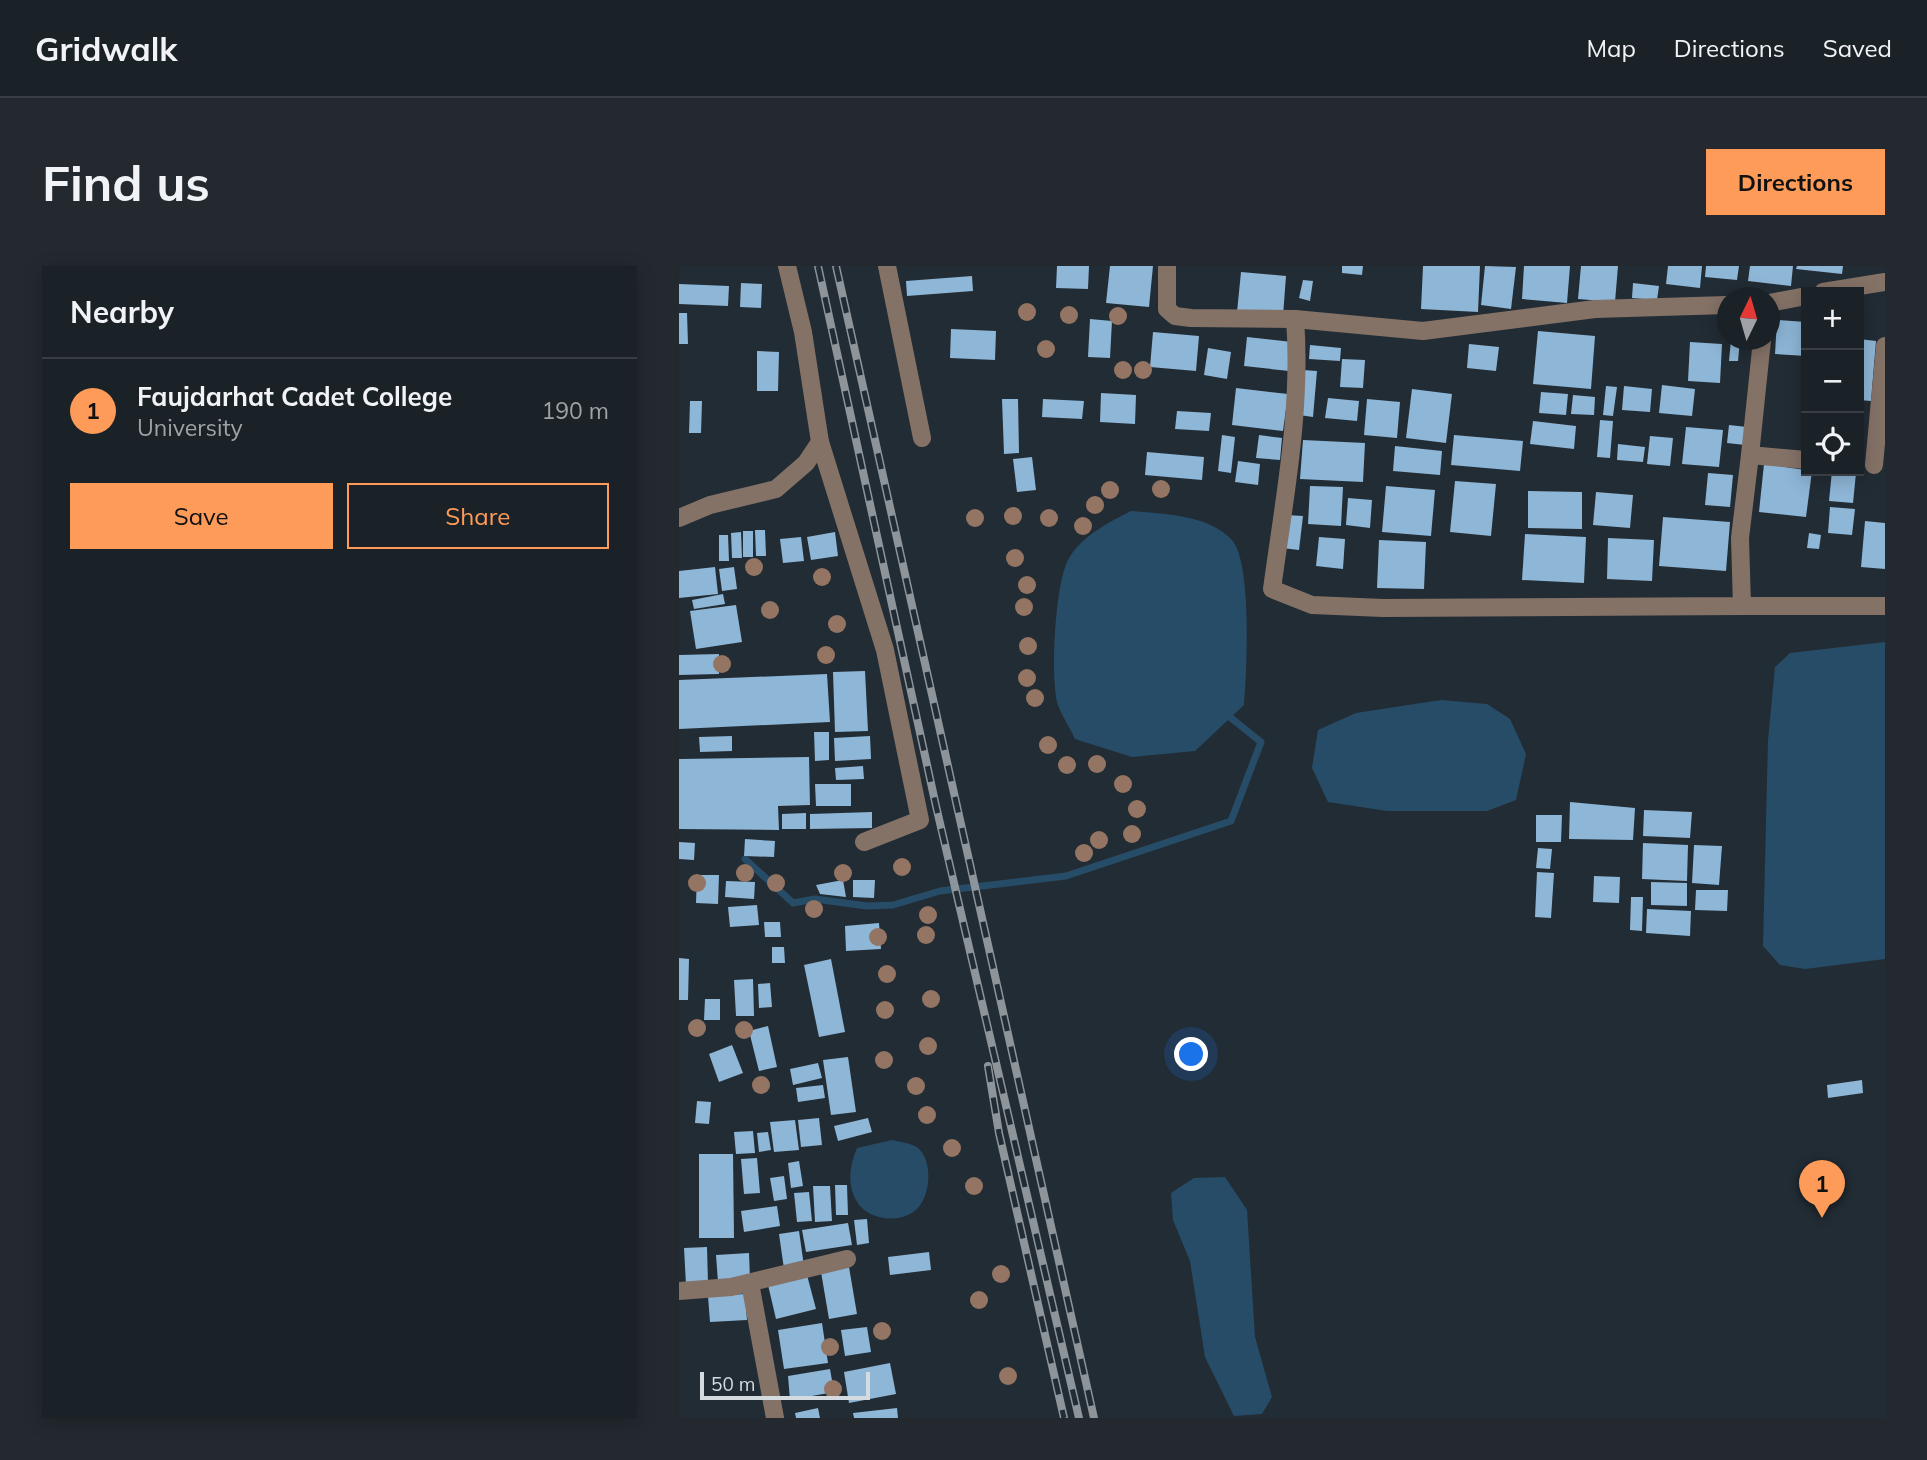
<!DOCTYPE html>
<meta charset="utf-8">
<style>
body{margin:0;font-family:Mulish,sans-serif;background:#23292f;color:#f1f3f6}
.controls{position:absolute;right:21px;top:21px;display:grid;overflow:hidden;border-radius:0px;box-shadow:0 4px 18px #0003}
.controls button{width:63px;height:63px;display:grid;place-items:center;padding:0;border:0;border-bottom:2px solid #383e44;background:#1a2127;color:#f1f3f6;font:35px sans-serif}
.compass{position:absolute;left:1038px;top:21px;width:63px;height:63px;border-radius:50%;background:#1a2127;box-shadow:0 4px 18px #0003;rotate:5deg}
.scale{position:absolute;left:21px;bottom:18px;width:170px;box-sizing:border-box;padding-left:7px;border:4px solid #d4dbe0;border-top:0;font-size:19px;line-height:24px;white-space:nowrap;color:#d4dbe0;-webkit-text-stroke:5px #222c34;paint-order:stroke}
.you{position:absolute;left:513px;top:789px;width:24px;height:24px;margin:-18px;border:5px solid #fff;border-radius:50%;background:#1a73e8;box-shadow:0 0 0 10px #1a73e833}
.badge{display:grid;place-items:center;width:46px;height:46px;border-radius:50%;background:#fe9b59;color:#111;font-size:23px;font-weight:700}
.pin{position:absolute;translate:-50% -58px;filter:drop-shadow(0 2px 4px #0008)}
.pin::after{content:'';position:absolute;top:37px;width:24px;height:21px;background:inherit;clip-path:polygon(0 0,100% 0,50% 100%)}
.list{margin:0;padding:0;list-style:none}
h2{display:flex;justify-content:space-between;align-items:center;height:91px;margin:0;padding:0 28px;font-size:30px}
h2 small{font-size:23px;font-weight:400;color:#9fa3a7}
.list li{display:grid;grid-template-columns:46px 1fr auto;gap:21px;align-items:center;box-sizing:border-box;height:105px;padding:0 28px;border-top:2px solid #383e44}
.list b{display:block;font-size:26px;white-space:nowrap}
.list p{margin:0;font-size:23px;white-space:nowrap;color:#9fa3a7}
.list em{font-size:23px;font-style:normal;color:#9fa3a7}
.actions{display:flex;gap:14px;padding:21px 28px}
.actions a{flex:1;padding:16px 0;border:2px solid #fe9b59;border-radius:0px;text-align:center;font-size:24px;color:#fe9b59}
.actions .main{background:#fe9b59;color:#111}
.icon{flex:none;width:38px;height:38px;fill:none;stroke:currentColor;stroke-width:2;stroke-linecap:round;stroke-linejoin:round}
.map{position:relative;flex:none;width:1206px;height:1152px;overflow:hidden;border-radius:0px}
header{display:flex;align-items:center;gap:42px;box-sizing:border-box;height:98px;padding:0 35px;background:#1a2127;border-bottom:2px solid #383e44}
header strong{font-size:33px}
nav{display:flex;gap:38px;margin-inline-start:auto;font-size:24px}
.intro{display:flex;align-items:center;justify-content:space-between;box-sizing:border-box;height:168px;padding:0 42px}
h1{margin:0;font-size:49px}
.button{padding:18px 32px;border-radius:0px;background:#fe9b59;color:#111;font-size:24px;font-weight:700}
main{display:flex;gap:42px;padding:0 42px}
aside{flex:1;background:#1a2127;border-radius:0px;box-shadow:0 4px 18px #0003}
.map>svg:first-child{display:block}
.water{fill:#274c68}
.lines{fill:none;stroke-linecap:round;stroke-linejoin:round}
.stream{stroke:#274c68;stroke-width:7}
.building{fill:#8eb6d7}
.minor{stroke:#857267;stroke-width:18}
.rail-casing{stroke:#8d959b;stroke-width:8}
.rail{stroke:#222c34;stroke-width:5;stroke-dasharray:16;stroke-linecap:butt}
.tree{fill:#947462}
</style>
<header>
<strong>Gridwalk</strong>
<nav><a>Map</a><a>Directions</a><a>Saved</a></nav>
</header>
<div class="intro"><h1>Find us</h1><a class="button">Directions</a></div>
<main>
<aside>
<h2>Nearby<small></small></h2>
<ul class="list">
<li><span class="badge">1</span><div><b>Faujdarhat Cadet College</b><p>University</p></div><em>190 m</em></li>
</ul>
<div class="actions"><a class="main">Save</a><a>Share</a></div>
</aside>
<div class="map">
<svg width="1206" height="1152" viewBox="0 0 1206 1152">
<rect width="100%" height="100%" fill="#222c34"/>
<g class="water">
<path d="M 452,245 C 484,248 529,248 553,274 C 573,297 568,406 565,439 L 516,485 L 453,491 L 396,473 C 391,462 383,450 379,439 C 371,412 376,319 389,294 C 402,270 429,257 452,245 Z"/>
<polygon points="1206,376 1206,693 1126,703 1101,699 1084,680 1089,474 1096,401 1111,387"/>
<polygon points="762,434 808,438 831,453 847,488 837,534 808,545 708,545 649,536 633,502 639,464 677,447"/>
<path d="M 213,874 C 221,876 233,877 239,882 C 254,895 252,929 238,943 C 221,959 187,954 177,934 C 168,918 171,898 178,882 Z"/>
<polygon points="546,911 568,944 576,1071 593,1131 583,1148 555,1150 526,1091 511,995 494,954 492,927 515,912"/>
</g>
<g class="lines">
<polyline class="stream" points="66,593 114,637 136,633 188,640 214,639 261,625 387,610 552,555 582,476 552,452"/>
</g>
<g class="building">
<polygon points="378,0 410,0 409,23 377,22"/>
<polygon points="431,0 474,0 470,41 427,37"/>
<polygon points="663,0 684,0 683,9 663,7"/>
<polygon points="744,0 801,0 799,46 742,43"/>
<polygon points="806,0 837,1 832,43 802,39"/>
<polygon points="845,0 891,0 888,37 843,33"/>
<polygon points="902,0 939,0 936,36 899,33"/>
<polygon points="989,0 1023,0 1021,22 987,18"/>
<polygon points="1027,0 1060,0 1058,14 1026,11"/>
<polygon points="1071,0 1114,0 1112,20 1069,15"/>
<polygon points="1118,0 1164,0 1163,8 1117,3"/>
<polygon points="562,6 607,10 604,50 558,46"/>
<polygon points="293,10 294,25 228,30 227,15"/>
<polygon points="624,14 634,15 631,35 620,32"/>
<polygon points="62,17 83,18 82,42 61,41"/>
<polygon points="954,17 980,20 978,34 953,32"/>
<polygon points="0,18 50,20 49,40 0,38"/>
<polygon points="0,47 8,47 9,78 0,78"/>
<polygon points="411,53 433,55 431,92 409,91"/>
<polygon points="1098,54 1127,56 1127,90 1096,88"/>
<polygon points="272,63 317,65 316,94 271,92"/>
<polygon points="859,65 916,70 912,123 854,118"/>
<polygon points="474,66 520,70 517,105 471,101"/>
<polygon points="568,71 613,76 610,105 565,100"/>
<polygon points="1180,73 1197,75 1192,135 1180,134"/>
<polygon points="1052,74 1061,74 1059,95 1050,95"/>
<polygon points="1011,76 1043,78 1041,117 1009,115"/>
<polygon points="790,78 820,81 817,105 788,102"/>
<polygon points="631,79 662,82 661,95 630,93"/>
<polygon points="529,82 552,86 548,113 525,109"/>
<polygon points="78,85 100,86 99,125 78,125"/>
<polygon points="663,93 686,94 684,122 661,121"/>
<polygon points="624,104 638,105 634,151 620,149"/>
<polygon points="983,119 1016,123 1013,150 980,147"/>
<polygon points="927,120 938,121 934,150 924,149"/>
<polygon points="945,120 973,123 971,146 943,144"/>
<polygon points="557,122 609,128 604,165 553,159"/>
<polygon points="733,123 773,128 767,177 727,172"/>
<polygon points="862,126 889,128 887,149 860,147"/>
<polygon points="422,127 457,129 456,158 421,156"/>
<polygon points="894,129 916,131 915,149 892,148"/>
<polygon points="649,132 680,135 678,155 646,152"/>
<polygon points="323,133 339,133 340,187 325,188"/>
<polygon points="364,133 405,135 403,153 363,151"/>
<polygon points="688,133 721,136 718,172 685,169"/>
<polygon points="11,135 23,135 22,167 10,167"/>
<polygon points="498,145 532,147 530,165 496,163"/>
<polygon points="921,154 934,155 931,192 918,191"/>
<polygon points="854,155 897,160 895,183 851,178"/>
<polygon points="1050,159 1068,161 1066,179 1048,177"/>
<polygon points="1007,161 1044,164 1040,201 1003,198"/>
<polygon points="543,169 556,171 552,207 539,205"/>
<polygon points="580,169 603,172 601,194 577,192"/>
<polygon points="775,169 844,175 841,205 772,199"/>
<polygon points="971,170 994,172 991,200 968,198"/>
<polygon points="624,174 686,177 684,216 621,213"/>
<polygon points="939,178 966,181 964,196 938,194"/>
<polygon points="716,180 763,185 761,209 714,205"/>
<polygon points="468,186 525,191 523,214 466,209"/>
<polygon points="353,191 357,224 338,226 334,193"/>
<polygon points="559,195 581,198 579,219 556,216"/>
<polygon points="1085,198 1133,205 1127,251 1080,246"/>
<polygon points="1153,205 1177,207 1174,237 1150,235"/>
<polygon points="1029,207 1054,209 1051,241 1026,239"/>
<polygon points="776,215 817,218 812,270 771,266"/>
<polygon points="631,220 664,221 662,260 629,258"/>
<polygon points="707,220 756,224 752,270 703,266"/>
<polygon points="849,225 903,226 903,263 849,262"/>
<polygon points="917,226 954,229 951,262 914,259"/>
<polygon points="669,232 693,234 691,262 667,259"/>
<polygon points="1151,241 1176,243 1173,269 1149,267"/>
<polygon points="607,249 624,250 620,284 603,282"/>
<polygon points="984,251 1051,256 1047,305 980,300"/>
<polygon points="1186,255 1206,257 1206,303 1182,301"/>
<polygon points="76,264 86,264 87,290 77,290"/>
<rect x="64" y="265" width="10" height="26"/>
<polygon points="62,266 63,292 53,292 52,267"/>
<polygon points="156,266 159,290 132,294 128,271"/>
<polygon points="1130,267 1142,269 1140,283 1128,282"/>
<polygon points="846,268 907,271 905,317 843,314"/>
<polygon points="40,269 49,269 50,295 40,295"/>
<polygon points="122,271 125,295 104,297 101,273"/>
<polygon points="640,271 666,273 664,303 637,300"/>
<polygon points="929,272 975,274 973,315 928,313"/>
<polygon points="700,274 747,276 745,323 698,322"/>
<polygon points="36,301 39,328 0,332 0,305"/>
<polygon points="55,301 58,323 43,325 40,303"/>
<polygon points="44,328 46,338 15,343 13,334"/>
<polygon points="57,339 63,376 17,383 11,345"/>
<polygon points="40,388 40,408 0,409 0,389"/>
<polygon points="186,405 189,465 156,466 154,406"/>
<polygon points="148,408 151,456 0,463 0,414"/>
<polygon points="135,466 150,466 150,494 136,495"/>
<polygon points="53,470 53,485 21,486 20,471"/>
<polygon points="191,470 192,493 156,495 155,472"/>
<polygon points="130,491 131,539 99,540 100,564 0,563 0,493"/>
<polygon points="184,500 185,513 157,514 156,502"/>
<polygon points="136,518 172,518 172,540 137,540"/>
<polygon points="891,536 956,542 954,574 890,573"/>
<polygon points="965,544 1013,546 1011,572 964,570"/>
<polygon points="193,546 193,562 131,563 131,548"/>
<polygon points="127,547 127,563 103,563 103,548"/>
<polygon points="857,549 883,549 882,576 857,576"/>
<polygon points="66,573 96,575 95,591 65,590"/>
<polygon points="0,576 16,577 15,594 0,593"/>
<polygon points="964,577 1009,579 1008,615 963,613"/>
<polygon points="1015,579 1043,580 1040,619 1013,617"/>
<polygon points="859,582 873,583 871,603 857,602"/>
<polygon points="858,606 875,607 872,652 856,651"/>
<polygon points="18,609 40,609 39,638 17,637"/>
<polygon points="915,610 941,611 940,637 914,636"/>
<polygon points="164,614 167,631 141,628 137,619"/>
<polygon points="174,614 196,614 195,632 174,631"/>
<polygon points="47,615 76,616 75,633 46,631"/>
<polygon points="972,616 1008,617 1008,640 972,639"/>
<polygon points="1017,624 1049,624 1048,645 1016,644"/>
<polygon points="952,631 964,631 963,665 951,664"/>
<polygon points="78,639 80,659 51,661 49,641"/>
<polygon points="968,643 1012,645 1011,670 967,667"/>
<polygon points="85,656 101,656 102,671 86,671"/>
<polygon points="200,657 202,683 167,685 166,660"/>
<polygon points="93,681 105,681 106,697 93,697"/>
<polygon points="0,692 10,693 9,734 0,734"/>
<polygon points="152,693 166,766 140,771 125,699"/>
<polygon points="74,713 75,750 57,750 55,714"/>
<polygon points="91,717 93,741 80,742 79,718"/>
<polygon points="26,733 41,733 41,754 25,754"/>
<polygon points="89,760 98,801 80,805 70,765"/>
<polygon points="53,779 64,807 40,816 30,788"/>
<polygon points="169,791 177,846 152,849 144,794"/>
<polygon points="139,797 143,812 114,819 111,803"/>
<polygon points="1183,814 1184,827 1149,832 1148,819"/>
<polygon points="144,819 146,832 119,836 117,822"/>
<polygon points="18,835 32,836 30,858 16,857"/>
<polygon points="140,852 143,879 122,881 119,854"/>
<polygon points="189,852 193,866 159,875 155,860"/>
<polygon points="116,854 120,884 95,886 91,856"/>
<polygon points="74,865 76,887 57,888 55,866"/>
<polygon points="89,866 92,884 80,886 78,867"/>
<polygon points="20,888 54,888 55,972 20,972"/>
<polygon points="78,892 81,927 65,928 62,893"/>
<polygon points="120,895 124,920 112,922 109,897"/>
<polygon points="105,910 108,933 95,935 91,912"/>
<polygon points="156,919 168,919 169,949 157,949"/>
<polygon points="134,920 151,920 153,955 136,956"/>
<polygon points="130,926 133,955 118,956 115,927"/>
<polygon points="98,940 101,960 65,966 62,945"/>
<polygon points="188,953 190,977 178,979 175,954"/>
<polygon points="169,957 173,979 127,986 123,964"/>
<polygon points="120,965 125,1000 105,1003 100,968"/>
<polygon points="28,981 29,1017 7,1019 5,982"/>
<polygon points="250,986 252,1004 211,1009 209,991"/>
<polygon points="70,987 71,1014 39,1016 37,989"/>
<polygon points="170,1001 178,1048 150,1053 142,1006"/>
<polygon points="128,1009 137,1043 97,1053 89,1019"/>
<polygon points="66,1028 68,1054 31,1056 29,1030"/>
<polygon points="143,1057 149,1097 105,1103 99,1064"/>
<polygon points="188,1061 192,1086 166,1090 162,1064"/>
<polygon points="211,1097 217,1128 170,1137 165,1106"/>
<polygon points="151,1103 155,1126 111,1134 109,1110"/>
<polygon points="139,1142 141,1152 117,1152 116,1147"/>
<polygon points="218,1142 219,1152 175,1152 174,1147"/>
</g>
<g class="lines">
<g class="minor">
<polyline points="208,0 243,172"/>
<polyline points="488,0 488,43 496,50 512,52 616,53 744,65 916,43 1048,39"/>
<polyline points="1144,26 1206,16"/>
<polyline points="1090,37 1127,30"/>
<path d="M 616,53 C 623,143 605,234 593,323 L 633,339 L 704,342 L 1063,340 L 1061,272 L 1071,189"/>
<polyline points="1083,74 1071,189 1127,194"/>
<polyline points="141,176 206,384 241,554 185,576"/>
<polyline points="1195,199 1206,80"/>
<polyline points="0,252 31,239 97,223 127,197 141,176 124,66 108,0"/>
<polyline points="1063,340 1206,340"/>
<polyline points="71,1017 96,1152"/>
<polyline points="0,1025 52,1021 168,993"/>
</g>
<defs>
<g id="rail">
<polyline points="139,0 257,540 400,1152"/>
<polyline points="157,0 415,1152"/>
<polyline points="309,800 320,867 385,1152"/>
</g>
</defs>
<use href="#rail" class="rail-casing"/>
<use href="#rail" class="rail"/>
</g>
<g class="tree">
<circle cx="348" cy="46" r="9"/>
<circle cx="390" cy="49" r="9"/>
<circle cx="439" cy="50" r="9"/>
<circle cx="367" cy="83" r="9"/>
<circle cx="444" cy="104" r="9"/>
<circle cx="464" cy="104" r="9"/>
<circle cx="482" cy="223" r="9"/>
<circle cx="431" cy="224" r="9"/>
<circle cx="416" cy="239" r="9"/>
<circle cx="334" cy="250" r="9"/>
<circle cx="296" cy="252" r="9"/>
<circle cx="370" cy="252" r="9"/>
<circle cx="404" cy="260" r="9"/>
<circle cx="336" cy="292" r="9"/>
<circle cx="75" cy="301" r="9"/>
<circle cx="143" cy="311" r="9"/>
<circle cx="348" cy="319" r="9"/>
<circle cx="345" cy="341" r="9"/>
<circle cx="91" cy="344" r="9"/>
<circle cx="158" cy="358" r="9"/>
<circle cx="349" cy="380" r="9"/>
<circle cx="147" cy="389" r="9"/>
<circle cx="43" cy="398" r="9"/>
<circle cx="348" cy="412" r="9"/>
<circle cx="356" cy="432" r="9"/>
<circle cx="369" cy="479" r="9"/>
<circle cx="418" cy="498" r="9"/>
<circle cx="388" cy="499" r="9"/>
<circle cx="444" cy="518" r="9"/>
<circle cx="458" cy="543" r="9"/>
<circle cx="453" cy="568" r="9"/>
<circle cx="420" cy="574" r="9"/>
<circle cx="405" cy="587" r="9"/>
<circle cx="223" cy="601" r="9"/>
<circle cx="66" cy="607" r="9"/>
<circle cx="164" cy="607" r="9"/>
<circle cx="18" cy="617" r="9"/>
<circle cx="97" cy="617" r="9"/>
<circle cx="135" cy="643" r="9"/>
<circle cx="249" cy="649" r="9"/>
<circle cx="247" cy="669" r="9"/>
<circle cx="199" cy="671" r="9"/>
<circle cx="208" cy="708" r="9"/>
<circle cx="252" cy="733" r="9"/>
<circle cx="206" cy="744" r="9"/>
<circle cx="18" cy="762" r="9"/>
<circle cx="65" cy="764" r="9"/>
<circle cx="249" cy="780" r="9"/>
<circle cx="205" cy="794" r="9"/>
<circle cx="82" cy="819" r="9"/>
<circle cx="237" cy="820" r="9"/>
<circle cx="248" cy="849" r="9"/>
<circle cx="273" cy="882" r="9"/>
<circle cx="295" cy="920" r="9"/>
<circle cx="322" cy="1008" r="9"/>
<circle cx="300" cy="1034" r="9"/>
<circle cx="203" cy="1065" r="9"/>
<circle cx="151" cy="1081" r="9"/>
<circle cx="329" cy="1110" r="9"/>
<circle cx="154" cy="1123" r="9"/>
</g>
</svg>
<div class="controls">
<button>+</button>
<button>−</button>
<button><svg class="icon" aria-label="locate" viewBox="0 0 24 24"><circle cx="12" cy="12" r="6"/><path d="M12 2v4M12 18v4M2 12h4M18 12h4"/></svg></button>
</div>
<svg class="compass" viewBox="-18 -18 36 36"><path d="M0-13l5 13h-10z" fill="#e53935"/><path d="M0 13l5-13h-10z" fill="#9fa3a7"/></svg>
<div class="scale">50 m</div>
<div class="you"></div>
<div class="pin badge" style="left:1143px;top:952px">1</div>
</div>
</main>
